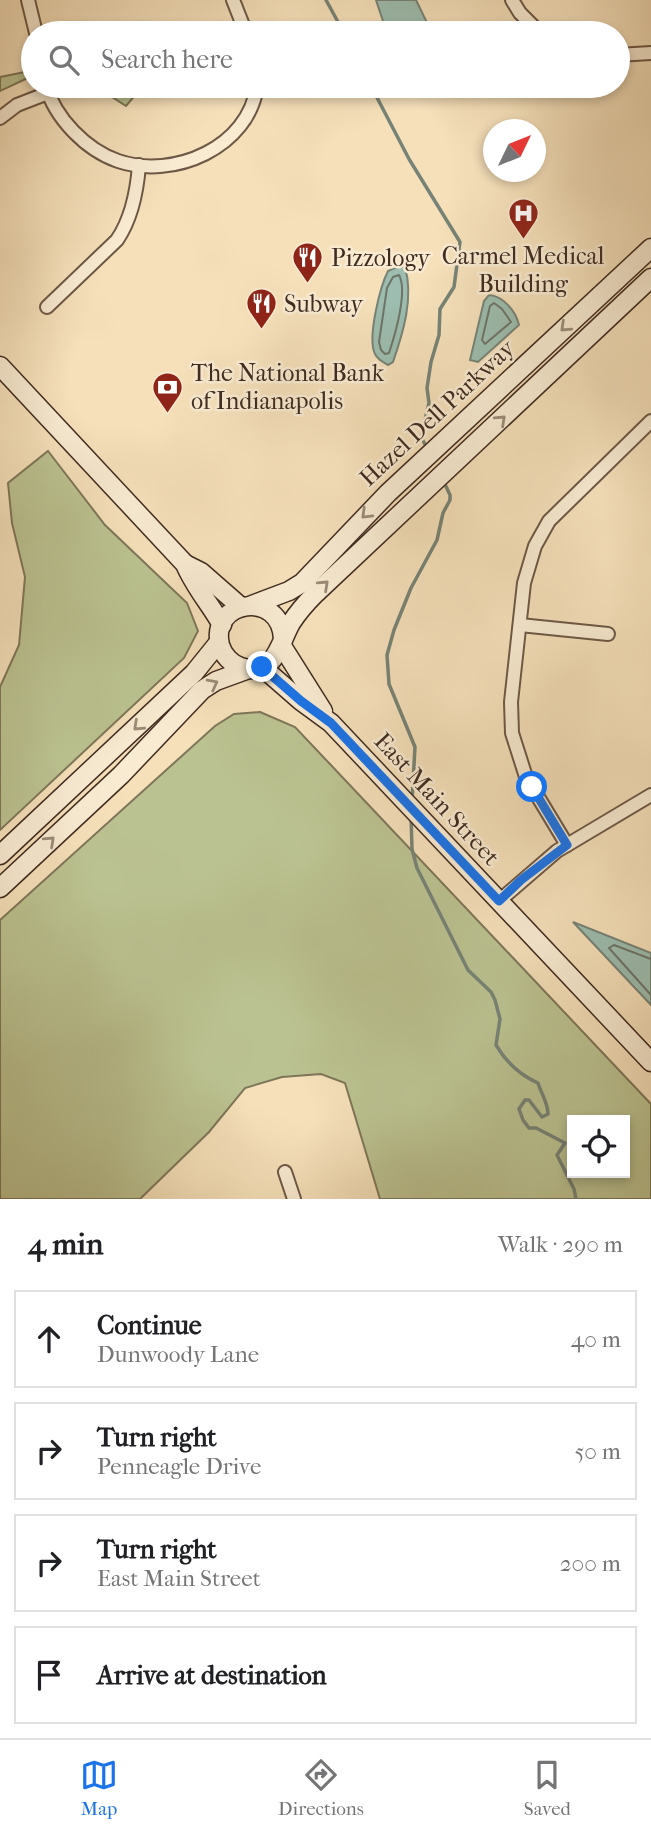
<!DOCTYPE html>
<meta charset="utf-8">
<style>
body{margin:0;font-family:"IM FELL French Canon",serif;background:#f6f6f6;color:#202124}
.controls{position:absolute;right:21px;bottom:21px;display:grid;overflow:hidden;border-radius:0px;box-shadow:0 4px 10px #0003}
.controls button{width:63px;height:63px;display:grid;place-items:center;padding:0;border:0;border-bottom:2px solid #e0e0e0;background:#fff;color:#202124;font:35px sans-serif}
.compass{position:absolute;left:483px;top:119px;width:63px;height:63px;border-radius:50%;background:#fff;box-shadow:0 4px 10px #0003;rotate:47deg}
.stop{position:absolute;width:21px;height:21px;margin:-16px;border:5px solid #1a73e8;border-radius:50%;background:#fff}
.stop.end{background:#1a73e8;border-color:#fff;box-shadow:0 2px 7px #0008}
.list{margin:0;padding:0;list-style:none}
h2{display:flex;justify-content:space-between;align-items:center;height:91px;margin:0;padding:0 28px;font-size:30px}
h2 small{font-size:23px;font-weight:400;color:#757577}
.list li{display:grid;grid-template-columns:46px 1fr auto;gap:21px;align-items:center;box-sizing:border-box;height:98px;margin:0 14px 14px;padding:0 14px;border:2px solid #e0e0e0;border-radius:0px}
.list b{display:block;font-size:26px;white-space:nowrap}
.list p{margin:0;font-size:23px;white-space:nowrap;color:#757577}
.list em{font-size:23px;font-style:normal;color:#757577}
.icon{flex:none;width:38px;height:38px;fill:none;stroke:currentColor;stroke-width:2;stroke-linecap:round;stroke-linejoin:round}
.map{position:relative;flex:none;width:651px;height:1199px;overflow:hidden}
.search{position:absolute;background:#fff;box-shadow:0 4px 10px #0003;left:21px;right:21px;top:21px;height:77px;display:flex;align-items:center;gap:18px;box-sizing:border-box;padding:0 24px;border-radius:38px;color:#757577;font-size:26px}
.sheet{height:539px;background:#fff}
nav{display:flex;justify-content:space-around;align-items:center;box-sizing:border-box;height:98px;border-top:2px solid #e0e0e0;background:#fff;font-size:19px;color:#757577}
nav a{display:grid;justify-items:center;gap:4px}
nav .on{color:#1a73e8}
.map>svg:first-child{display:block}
.green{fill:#bbc291;stroke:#7e7658;stroke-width:2;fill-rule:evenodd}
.water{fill:#9cbdaf;stroke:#778376;stroke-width:2}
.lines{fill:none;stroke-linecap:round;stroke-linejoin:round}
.shore{stroke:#6e7468;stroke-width:2}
.stream{stroke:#778376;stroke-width:3.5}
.street-casing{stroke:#6d5846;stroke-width:16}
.secondary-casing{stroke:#402b20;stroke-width:21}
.street{stroke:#f8ebd2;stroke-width:12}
.secondary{stroke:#f8ebd2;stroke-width:18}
.oneway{stroke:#9c8b79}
.route{stroke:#1a73e8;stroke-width:9}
.labels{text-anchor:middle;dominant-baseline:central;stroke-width:5;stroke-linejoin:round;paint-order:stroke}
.poi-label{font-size:24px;fill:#402b20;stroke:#f8ebd2;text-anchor:start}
.street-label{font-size:24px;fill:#402b20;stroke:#f8ebd2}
</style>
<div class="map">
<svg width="651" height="1199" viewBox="0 0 651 1199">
<rect width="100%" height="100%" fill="#f5e0ba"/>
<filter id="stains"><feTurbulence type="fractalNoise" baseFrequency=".00286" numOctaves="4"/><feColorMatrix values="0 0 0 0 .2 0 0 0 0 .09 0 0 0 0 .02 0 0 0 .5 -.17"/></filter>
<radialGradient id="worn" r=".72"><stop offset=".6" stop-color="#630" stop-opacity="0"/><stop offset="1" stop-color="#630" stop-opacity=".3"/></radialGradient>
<g class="green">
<polygon points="30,71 30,77 0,91 0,77"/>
<polygon points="106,86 143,86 126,106 109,95 111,93"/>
<polygon points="48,451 105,525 187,603 198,631 184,658 0,830 0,687 19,645 25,577 12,523 8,483"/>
<path d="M 260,712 L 295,727 L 651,1104 L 651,1199 L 380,1199 L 345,1083 L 321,1074 L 282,1077 L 245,1088 L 209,1132 L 140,1199 L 0,1199 L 0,920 L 215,726 L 234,714 ZM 572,1120 L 625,1120 L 625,1173 L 572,1173 Z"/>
</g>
<g class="water">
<polygon points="376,0 416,0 432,33 387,33"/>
<path d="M 397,267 L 405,267 C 414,298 403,333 393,362 L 388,365 C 383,362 378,360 375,354 C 367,338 380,287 388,271 Z"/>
<path d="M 489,295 C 503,296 516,311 519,325 L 478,362 L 470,360 L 484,301 Z"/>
<polygon points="573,922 651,953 651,1005"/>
</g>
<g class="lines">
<g class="shore">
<path d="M 399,275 C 408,291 395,335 389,353 L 385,354 L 381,350 L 379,342 L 387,288 L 393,277 Z"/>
<polygon points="494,303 502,309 511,322 485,344 482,340 490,306"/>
<polyline points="651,959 614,945 609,948 651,995"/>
</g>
<g class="stream">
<polyline points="326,0 344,33"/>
<polyline points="371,86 409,159 460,242 454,287 440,309 439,335 431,362 427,388 429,403 421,437 427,448"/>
<polyline points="412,801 415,747 389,684 387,655 394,630 411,588 437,540 443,513 450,500 450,495 443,480"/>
<path d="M 411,816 L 412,849 L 417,868 L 468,970 L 491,992 L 495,1000 L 500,1019 L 496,1045 C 506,1062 520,1075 538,1083 C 541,1093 548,1103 548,1114 L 542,1117 L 529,1100 L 525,1100 L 519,1109 L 523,1120 L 529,1128 L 536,1128 L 565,1143 L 557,1155 L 574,1189 L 576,1199"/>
</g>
<defs>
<g id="street">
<polyline points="28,0 36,33"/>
<polyline points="233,0 246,33"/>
<polyline points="512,0 520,13 540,33"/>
<polyline points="618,55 651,53"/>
<path d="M 46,86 C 55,118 86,150 118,161 C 174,180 249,147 257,86"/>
<polyline points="0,118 17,105 48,93"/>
<path d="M 47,307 L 117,240 C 132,218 137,192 139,165"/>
<polyline points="520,625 608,634"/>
<polyline points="567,845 526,777 512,733 511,702 524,583 535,546 549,521 651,421"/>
<polyline points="499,901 557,851 651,795"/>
<polyline points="285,1172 294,1199"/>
</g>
<g id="secondary">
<path d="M 0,366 L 185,564 C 194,586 210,604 222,625"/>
<polyline points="185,564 201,572 241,607"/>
<polyline points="252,605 289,591 302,583 388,493 651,248"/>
<path d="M 283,639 C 281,589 209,600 220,645 C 223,655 231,664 241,667 C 275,678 279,644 291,623 C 298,612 306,603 315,594 L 651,278"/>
<polyline points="282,646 323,711"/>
<polyline points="262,667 301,701 331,723 651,1062"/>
<polyline points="0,855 194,673 219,642"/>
<polyline points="0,888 121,775 202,690 216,681 249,669"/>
</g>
</defs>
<use href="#street" class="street-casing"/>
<use href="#secondary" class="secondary-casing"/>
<use href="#street" class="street"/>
<use href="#secondary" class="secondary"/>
</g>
<defs><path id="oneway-chevron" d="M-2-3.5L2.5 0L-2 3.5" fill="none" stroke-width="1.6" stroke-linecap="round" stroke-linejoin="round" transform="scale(1.75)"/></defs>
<g class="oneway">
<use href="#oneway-chevron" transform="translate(565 327) rotate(137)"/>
<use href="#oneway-chevron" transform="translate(501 420) rotate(-43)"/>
<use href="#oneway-chevron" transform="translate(366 514) rotate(136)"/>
<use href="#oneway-chevron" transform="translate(324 585) rotate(-43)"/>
<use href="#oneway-chevron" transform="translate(213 684) rotate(-28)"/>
<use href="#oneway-chevron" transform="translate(138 726) rotate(137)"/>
<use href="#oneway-chevron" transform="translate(50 841) rotate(-43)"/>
</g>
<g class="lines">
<polyline class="route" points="262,667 301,701 331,723 499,901 521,880 567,845 532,787"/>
</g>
<defs>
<symbol id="hospital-pin" viewBox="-11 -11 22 30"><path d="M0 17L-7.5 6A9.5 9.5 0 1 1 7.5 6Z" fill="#8f2418" stroke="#f8ebd2"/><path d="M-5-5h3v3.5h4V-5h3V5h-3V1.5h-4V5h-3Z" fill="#fff"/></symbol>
<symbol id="restaurant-pin" viewBox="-11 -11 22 30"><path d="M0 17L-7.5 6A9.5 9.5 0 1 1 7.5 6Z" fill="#8f2418" stroke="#f8ebd2"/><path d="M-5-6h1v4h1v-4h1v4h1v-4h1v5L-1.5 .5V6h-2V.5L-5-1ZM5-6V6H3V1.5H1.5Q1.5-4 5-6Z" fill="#fff"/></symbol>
<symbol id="bank-pin" viewBox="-11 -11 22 30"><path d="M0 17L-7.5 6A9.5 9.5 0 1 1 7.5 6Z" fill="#8f2418" stroke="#f8ebd2"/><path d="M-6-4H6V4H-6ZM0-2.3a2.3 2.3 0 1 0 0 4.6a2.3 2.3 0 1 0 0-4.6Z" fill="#fff"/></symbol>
</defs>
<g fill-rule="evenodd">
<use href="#hospital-pin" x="506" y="196" width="35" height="47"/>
<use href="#restaurant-pin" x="290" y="240" width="35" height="47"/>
<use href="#restaurant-pin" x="244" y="286" width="35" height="47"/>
<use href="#bank-pin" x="150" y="370" width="35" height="47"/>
</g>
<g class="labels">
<g class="poi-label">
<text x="523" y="256" text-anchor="middle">Carmel Medical<tspan x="523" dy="28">Building</tspan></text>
<text x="331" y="258">Pizzology</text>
<text x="284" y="304">Subway</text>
<text x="191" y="373">The National Bank<tspan x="191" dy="28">of Indianapolis</tspan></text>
</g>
<g class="street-label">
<text transform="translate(437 413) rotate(-43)">Hazel Dell Parkway</text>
<text transform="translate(437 799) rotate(47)">East Main Street</text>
</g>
</g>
<rect width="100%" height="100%" filter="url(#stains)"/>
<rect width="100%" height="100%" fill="url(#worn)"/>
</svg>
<div class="controls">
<button><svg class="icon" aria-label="locate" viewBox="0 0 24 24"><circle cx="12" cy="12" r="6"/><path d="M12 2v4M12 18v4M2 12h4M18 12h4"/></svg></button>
</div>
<svg class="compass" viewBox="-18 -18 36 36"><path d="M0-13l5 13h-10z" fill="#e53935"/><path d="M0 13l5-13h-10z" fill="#757577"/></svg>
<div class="stop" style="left:532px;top:787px"></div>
<div class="stop end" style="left:262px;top:667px"></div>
<div class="search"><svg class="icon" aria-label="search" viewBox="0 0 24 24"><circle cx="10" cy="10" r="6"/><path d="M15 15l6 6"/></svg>Search here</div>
</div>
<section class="sheet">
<h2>4 min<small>Walk · 290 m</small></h2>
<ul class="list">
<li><svg class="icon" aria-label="ahead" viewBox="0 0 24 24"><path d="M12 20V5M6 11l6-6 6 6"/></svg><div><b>Continue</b><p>Dunwoody Lane</p></div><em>40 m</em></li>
<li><svg class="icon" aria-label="right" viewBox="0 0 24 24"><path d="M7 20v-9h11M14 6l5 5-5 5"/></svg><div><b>Turn right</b><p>Penneagle Drive</p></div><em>50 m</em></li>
<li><svg class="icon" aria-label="right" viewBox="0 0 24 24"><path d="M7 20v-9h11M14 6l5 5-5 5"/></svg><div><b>Turn right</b><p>East Main Street</p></div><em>200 m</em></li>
<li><svg class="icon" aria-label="arrive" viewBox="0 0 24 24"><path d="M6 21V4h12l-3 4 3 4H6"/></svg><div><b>Arrive at destination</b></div></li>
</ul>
</section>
<nav>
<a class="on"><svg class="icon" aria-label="map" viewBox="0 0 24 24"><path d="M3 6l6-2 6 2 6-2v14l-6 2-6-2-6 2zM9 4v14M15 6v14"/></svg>Map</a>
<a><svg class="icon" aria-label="directions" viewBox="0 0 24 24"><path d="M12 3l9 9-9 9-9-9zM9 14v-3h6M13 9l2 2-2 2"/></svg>Directions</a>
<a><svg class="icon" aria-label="saved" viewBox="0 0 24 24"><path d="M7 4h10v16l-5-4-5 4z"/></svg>Saved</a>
</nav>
